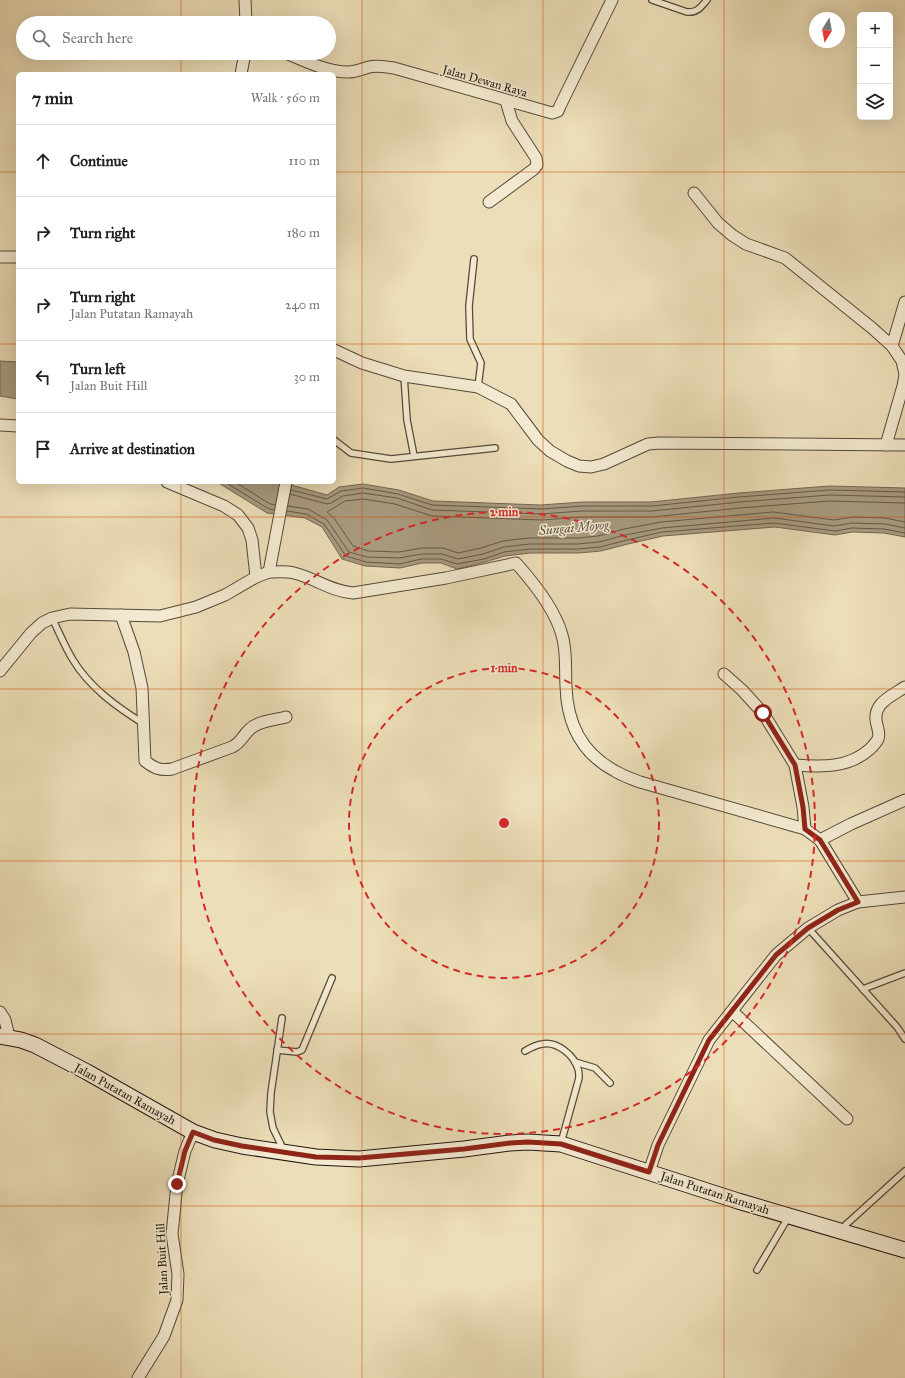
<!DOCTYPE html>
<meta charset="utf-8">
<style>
body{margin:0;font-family:"IM FELL Great Primer",serif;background:#f2f2f2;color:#222}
.controls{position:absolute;right:12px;top:12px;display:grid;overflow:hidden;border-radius:6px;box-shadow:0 4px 16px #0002}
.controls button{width:36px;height:36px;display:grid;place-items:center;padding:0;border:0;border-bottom:1px solid #e0e0e0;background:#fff;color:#222;font:20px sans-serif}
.compass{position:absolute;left:809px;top:12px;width:36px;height:36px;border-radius:50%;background:#fff;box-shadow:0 4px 16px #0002;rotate:191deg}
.stop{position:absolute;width:12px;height:12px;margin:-9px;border:3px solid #8f2418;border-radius:50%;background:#fff}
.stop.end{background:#8f2418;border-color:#fff;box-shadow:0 1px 4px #0008}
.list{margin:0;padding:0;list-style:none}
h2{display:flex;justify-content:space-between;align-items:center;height:52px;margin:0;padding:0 16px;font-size:17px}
h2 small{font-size:13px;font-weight:400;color:#767676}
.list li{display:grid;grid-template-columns:26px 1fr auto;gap:12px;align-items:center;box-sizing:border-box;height:72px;padding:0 16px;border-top:1px solid #e0e0e0}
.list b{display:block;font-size:15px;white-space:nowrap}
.list p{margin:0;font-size:13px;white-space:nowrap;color:#767676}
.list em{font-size:13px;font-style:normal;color:#767676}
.icon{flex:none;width:22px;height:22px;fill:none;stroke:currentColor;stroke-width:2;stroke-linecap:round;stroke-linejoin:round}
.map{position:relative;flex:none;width:905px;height:1378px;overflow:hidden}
.search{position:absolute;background:#fff;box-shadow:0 4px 16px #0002;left:16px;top:16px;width:320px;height:44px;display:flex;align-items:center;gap:10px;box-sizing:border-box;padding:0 14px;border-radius:22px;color:#767676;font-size:15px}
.panel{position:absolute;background:#fff;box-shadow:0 4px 16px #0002;left:16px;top:72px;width:320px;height:412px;border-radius:6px}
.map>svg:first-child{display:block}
.water{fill:#a79a7f;stroke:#726652}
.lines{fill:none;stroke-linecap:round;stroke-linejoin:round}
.shore{stroke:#645847;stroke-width:1}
.service-casing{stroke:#544939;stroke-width:8}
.minor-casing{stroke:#544939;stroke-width:13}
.secondary-casing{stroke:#22170f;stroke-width:17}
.service{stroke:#f3ead1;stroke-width:5.5}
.minor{stroke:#f3ead1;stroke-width:11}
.secondary{stroke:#f3ead1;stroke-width:15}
.route{stroke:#8f2418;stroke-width:5}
.grid{fill:none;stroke:#d4520c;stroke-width:1;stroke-opacity:0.55}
.ring{fill:none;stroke:#d62828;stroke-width:2;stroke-dasharray:7 5}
.labels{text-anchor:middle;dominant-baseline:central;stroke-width:3;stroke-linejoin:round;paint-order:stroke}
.street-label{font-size:12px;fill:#22170f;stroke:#f3ead1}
.water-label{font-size:13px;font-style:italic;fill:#574b3c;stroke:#f3ead1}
.centre{fill:#d62828;stroke:#f3ead1;stroke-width:2}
.ring-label{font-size:12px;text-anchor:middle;font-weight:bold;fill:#d62828;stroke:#f3ead1;stroke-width:3;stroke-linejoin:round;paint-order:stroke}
</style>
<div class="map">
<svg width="905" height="1378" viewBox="0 0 905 1378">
<rect width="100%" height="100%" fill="#ecdeb8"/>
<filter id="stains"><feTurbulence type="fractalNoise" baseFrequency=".005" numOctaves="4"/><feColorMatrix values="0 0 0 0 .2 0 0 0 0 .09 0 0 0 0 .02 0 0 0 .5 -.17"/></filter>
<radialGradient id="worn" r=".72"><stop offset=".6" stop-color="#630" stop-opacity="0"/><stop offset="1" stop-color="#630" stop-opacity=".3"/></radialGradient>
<g class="water">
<polygon points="0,361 18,362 18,399 0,396"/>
<polygon points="217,482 281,482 327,495 339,487 363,484 399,490 433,501 541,505 582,502 651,502 739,493 829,486 905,488 905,537 884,533 852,532 835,535 775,527 663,536 628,544 601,551 579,553 530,553 505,556 485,562 457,569 441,563 422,563 400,568 365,566 342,559 322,527 305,518 267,513"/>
</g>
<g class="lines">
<g class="shore">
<polyline points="225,482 269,509 274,510"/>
<polyline points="235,482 270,504 275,505"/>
<polyline points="291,490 327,499 341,491 363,488 398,494 432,505 542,509 582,506 652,506 739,497 829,490 905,492"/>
<polyline points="290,494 327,504 331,503 343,496 363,493 397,498 432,510 542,514 582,511 652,511 740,502 829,495 905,497"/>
<polyline points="905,503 829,501 740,508 652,517 583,517 542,520 432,516 395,504 363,499 345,501 327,512 334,518 353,546 368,551 399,552 422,548 443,548 458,553 481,548 503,541 529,538 578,538 598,536 624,529 661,522 773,512 834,520 853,517 885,518 905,522"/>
<polyline points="288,506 308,509 327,520 349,552 367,557 399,558 422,554 442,554 458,559 483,554 504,547 530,544 578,544 599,542 625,535 662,528 774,518 834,526 852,523 885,524 905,528"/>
<polyline points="287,511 306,514 324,524 346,556 366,562 400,564 421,559 441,559 457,564 484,559 504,552 530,549 578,549 600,547 627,540 662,532 774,523 835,531 852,528 884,529 905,533"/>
</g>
<defs>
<g id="service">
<path d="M 652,0 L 687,12 C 697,13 701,7 707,0"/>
<polyline points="474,259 469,306 470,339 481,363 478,387"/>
<polyline points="404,376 407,420 414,456"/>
<polyline points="334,440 351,453 391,459 495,448"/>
<path d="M 52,618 C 59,632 65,647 73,660 C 90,688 117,707 144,724"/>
<polyline points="808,928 897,1027 905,1039"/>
<polyline points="863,989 905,973"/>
<polyline points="282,1018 271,1093 270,1112 273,1128 283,1149"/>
<polyline points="277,1050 297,1052 302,1050 332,978"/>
<path d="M 525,1051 C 530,1048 536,1045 542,1044 C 557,1041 574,1055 578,1069 C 579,1071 579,1075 579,1078 L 561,1143"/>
<polyline points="575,1062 595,1068 610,1083"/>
<polyline points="840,1230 905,1171"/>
<polyline points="757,1270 789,1216"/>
</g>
<g id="minor">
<polyline points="245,0 246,23"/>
<path d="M 286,53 C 305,61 327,72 348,72 C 356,72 362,69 369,67 C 377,65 386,67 394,68 L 552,113 L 558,111 L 560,106 L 612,0"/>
<polyline points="241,74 245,53"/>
<polyline points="694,193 718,223 732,235 746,244 785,258 872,328 892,346 902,361 905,374"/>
<polyline points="489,202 534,169 537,165 536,158 512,121 506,101"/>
<polyline points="0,257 18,257"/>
<polyline points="892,346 905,302"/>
<polyline points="334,350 362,363 404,376 478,387 511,404 538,440 550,451 567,461 579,466 591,467 604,464 648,444 659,443 905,445"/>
<polyline points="0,425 18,426"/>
<polyline points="886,445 903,386 905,375"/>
<polyline points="167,482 224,506 238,515 248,528 252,540 256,577"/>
<path d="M 269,572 C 277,572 286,571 294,573 C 315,578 330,591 353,593 L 446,578 L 516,563 C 533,582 555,609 562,635 C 567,651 565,669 566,686 C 567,723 581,753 615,771 C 623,776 632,779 640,782 L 805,829 L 820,840 L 858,902 L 838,910 L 808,928 L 776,955 L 709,1040 L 658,1145 L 649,1172"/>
<path d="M 121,615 L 134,652 L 142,688 L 145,761 C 154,768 160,771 172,769 L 232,747 C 241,743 243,735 250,729 C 258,721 275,720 286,717"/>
<polyline points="0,671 31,633 42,623 52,618 70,614 160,616 196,607 225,595 256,577 269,572 286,482"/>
<polyline points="724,674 742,690 763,713 795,765 803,807 805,829"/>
<path d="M 795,765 C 822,767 849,768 870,749 C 873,746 876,743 878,739 C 880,734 878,729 877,725 C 871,704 890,697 905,687"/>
<polyline points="820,840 851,824 905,800"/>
<polyline points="858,902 905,897"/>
<polyline points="732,1011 847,1119"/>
<polyline points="0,1012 5,1020 9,1037"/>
<polyline points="138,1378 164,1336 177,1300 178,1274 172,1234 177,1184 185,1151 193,1132"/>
</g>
<polyline id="secondary" points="0,1036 21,1040 35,1045 87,1072 193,1132 215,1140 242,1146 316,1157 359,1159 464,1149 510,1143 528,1142 561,1144 738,1201 905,1250"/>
</defs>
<use href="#service" class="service-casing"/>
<use href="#minor" class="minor-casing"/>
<use href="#secondary" class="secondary-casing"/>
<use href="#service" class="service"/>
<use href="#minor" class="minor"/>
<use href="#secondary" class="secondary"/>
</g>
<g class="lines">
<polyline class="route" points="177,1184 185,1151 193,1132 214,1140 242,1146 316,1157 359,1158 464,1149 510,1143 528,1142 561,1144 649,1172 658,1145 709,1040 776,955 808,928 838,910 858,902 820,840 805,829 803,807 795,765 763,713"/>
</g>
<path class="grid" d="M 181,0 L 181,23M 362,0 L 362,1378M 543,0 L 543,1378M 724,0 L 724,1378M 181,53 L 181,74M 0,172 L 18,172M 334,172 L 905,172M 0,344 L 18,344M 334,344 L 905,344M 181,482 L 181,1378M 0,517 L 905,517M 0,689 L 905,689M 0,861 L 905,861M 0,1034 L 905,1034M 0,1206 L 905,1206"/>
<g class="ring">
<circle cx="504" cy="823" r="155"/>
<circle cx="504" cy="823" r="311"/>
</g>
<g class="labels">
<g class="street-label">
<text transform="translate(485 81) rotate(16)">Jalan Dewan Raya</text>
<text transform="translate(125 1094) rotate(29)">Jalan Putatan Ramayah</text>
<text transform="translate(715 1193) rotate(18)">Jalan Putatan Ramayah</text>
<text transform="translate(162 1259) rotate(-93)">Jalan Buit Hill</text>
</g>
<g class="water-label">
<text transform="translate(574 528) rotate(-5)">Sungai Moyog</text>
</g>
</g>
<circle cx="504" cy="823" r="6" class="centre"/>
<g class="ring-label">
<text x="504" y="516">2 min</text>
<text x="504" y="672">1 min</text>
</g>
<rect width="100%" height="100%" filter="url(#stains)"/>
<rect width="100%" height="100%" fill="url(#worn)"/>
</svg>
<div class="controls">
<button>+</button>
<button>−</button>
<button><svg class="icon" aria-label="layers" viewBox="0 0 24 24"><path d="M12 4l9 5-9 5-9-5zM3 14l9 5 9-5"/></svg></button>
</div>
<svg class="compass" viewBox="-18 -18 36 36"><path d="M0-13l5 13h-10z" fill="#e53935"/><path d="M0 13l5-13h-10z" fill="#767676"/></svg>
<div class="stop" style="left:763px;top:713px"></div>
<div class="stop end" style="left:177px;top:1184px"></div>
<div class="search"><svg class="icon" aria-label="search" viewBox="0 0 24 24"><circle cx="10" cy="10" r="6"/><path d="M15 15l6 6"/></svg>Search here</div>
<section class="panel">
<h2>7 min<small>Walk · 560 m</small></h2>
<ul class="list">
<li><svg class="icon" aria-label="ahead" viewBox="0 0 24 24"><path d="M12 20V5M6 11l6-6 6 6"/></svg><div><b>Continue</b></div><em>110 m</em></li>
<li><svg class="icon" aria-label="right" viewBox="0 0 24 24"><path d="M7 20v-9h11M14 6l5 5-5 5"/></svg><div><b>Turn right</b></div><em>180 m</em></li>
<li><svg class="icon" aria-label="right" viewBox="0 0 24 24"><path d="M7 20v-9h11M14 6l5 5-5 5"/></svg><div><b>Turn right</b><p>Jalan Putatan Ramayah</p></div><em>240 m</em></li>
<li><svg class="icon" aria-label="left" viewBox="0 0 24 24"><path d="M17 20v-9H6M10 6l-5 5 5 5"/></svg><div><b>Turn left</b><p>Jalan Buit Hill</p></div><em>30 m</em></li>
<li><svg class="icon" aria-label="arrive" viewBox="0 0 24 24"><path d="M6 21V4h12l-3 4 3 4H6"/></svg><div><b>Arrive at destination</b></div></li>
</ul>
</section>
</div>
